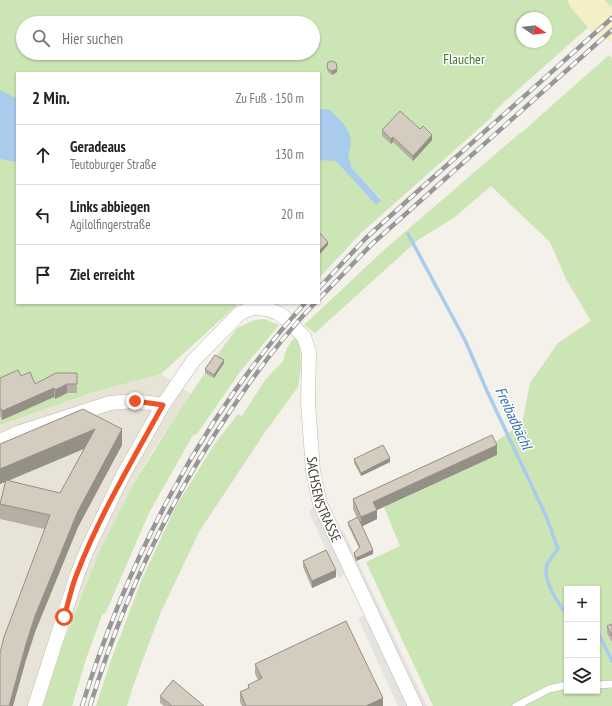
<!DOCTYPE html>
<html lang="de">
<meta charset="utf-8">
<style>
body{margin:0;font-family:"PT Sans Narrow",sans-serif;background:#f2f2f2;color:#222}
.controls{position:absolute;right:12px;bottom:12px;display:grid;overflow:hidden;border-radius:0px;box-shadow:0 1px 3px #0004}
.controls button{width:36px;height:36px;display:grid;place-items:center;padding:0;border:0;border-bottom:1px solid #e0e0e0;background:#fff;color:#222;font:20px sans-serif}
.compass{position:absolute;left:516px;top:12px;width:36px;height:36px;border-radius:50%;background:#fff;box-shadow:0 1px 3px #0004;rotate:103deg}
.stop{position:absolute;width:12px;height:12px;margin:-9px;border:3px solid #ed5326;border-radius:50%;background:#fff}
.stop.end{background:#ed5326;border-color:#fff;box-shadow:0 1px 4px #0008}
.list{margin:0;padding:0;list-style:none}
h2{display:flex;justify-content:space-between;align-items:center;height:52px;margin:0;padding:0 16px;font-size:17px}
h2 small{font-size:13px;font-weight:400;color:#767676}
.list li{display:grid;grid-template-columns:26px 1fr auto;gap:12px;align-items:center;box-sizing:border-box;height:60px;padding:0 16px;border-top:1px solid #e0e0e0}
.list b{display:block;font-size:15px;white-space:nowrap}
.list p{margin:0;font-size:13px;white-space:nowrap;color:#767676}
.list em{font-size:13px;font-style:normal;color:#767676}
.icon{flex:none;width:22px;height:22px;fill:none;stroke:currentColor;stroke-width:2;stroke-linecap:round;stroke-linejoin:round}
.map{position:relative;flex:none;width:612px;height:706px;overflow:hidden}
.search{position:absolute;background:#fff;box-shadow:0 1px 3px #0004;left:16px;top:16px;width:304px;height:44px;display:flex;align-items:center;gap:10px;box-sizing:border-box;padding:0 14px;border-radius:22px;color:#767676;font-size:15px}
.panel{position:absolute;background:#fff;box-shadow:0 1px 3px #0004;left:16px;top:72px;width:304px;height:232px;border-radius:0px}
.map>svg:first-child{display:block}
.residential{fill:#e7e3d7}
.green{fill:#cbe5b4;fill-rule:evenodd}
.sand{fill:#f5efc7}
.parking{fill:#e5e3e0}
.water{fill:#a9ccec}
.pier{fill:#f3f1e9}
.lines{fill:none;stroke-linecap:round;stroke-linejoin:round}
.stream{stroke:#a9ccec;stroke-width:3.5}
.lane-casing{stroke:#beb9ac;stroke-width:8}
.street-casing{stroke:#beb9ac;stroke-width:15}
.lane{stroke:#fff;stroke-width:7}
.street{stroke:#fff;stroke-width:14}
.rail-casing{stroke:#979797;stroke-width:4.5}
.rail{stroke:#fff;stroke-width:3;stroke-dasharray:9;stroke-linecap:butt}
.wall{fill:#b6b0a4;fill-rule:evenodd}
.shaded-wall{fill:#949086}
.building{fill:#d4cdbf;stroke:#949086}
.route{stroke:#ed5326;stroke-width:5}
.labels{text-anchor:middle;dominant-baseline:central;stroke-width:3;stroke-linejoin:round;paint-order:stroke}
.park-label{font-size:14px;fill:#44752e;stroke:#fff}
.street-label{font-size:14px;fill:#474238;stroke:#fff}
.water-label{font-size:15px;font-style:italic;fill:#3672ad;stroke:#fff}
</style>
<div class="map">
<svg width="612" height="706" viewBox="0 0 612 706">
<rect width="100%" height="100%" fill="#f3f1e9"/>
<polygon class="residential" points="161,374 191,394 153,450 134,483 100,550 62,645 43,706 0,706 0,425 92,393"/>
<g class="green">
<path d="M 0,0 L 612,0 L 612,6 L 504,102 L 491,115 L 493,116 L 361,233 L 319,278 L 319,73 L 17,73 L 17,303 L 239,303 L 161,374 L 91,393 L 0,425 ZM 522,18 L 546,18 L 546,42 L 522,42 ZM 23,23 L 313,23 L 313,53 L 23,53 ZM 348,159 L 352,168 L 381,199 L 376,205 L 341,166 Z"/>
<path d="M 609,55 L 612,58 L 612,706 L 433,706 L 366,562 L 400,546 L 384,507 L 497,455 L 492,444 L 522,424 L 530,383 L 558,343 L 591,321 L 566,279 L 550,242 L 491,186 L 455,217 L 418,240 L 315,333 L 304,325 L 384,250 L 520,133 L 521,133 ZM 567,589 L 597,589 L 597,691 L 567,691 Z"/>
<polygon points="264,319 279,325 240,372 197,434 193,435 149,513 106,612 102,615 86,659 72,706 43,706 62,646 100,550 134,483 174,419 215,358 237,328 254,320"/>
<polygon points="296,335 300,344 301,369 298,387 265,432 199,532 160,614 133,686 127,706 96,706 110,663 142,579 176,506 216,442 238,414 242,416 265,380 283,361 287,348"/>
</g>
<polygon class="sand" points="568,0 605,0 612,9 612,44 595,36 569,5"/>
<g class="parking">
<polygon points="315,505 345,572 339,579 309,512"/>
<polygon points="343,530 427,706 420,706 338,532"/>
<polygon points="365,615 407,706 398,706 358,618"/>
</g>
<g class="water">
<polygon points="0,90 17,99 17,162 0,159"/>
<path d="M 319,109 L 330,110 C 346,126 356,134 348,157 L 352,168 L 381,200 L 376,205 L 336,161 L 319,160 Z"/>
</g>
<polygon class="pier" points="593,35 596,35 612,42 612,51 607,55 593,38"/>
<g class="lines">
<g class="stream">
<path d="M 408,234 L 465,340 L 487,391 L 546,516 L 558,549 C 554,554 550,559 547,565 C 542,579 558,604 567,614"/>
<polyline points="597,630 612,661"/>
</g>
<defs>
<g id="lane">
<polyline points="597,685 612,684"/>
<polyline points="516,706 549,689 567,685"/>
</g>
<g id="street">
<polyline points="0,441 18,433 110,403 135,401 163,405"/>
<path id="s1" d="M 35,706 L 77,575 L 87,550 L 123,475 L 163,405 L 193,361 L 240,313 L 253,308 L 267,309 L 278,313 L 285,318 L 304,337 L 309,352 L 308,403 L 313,471 L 320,504 L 415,706"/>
</g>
</defs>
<use href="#lane" class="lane-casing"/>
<use href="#street" class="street-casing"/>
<use href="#lane" class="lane"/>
<use href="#street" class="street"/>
<defs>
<g id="rail">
<polyline points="319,288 366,238 418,191 612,18"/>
<polyline points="319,299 372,244 612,30"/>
<path d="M 82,706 C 128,559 201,418 305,303"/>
<path d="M 90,706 C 123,599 169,500 233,407 C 257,371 284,335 315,303"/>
</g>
</defs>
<use href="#rail" class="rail-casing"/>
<use href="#rail" class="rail"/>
</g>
<g class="wall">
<polygon points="327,67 337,72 332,75 329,73 327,70"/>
<polygon points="420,129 432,140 413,161 393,142 391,144 382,136 382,130"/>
<polygon points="224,363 214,378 205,373 205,369"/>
<polygon points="0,378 35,384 77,384 77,393 67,393 55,399 54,397 2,420 0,416"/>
<path d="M 0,444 L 122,445 L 78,527 L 35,632 L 26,660 L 44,529 L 0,519 L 0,504 L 5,482 L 0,484 ZM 84,449 L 60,493 L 8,481 Z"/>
<polygon points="497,455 377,510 377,519 362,526 373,554 356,561 354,556 354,553 359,548 348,525 348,522 357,518 353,509 353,499"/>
<polygon points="354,459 390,462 361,476 354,463"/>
<polygon points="303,561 336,577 312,588 303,567"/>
<polygon points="612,624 612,642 607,633 607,626"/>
<polygon points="255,664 383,706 242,706 240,702 240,692 248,689 248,685 258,680 255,674"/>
<polygon points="160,696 204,706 164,706 160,703"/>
</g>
<g class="shaded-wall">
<polygon points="337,66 337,72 332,75 332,71"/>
<polygon points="432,135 432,140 413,161 413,156"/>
<polygon points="393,137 393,142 391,144 391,139"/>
<polygon points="328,242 328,245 320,254 320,250"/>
<polygon points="224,360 224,363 214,378 214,375"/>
<polygon points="67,384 67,393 55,399 55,390"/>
<polygon points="54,388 54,397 2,420 2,411"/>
<polygon points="95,429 95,444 0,484 0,469"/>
<polygon points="122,429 122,445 78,527 35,632 26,660 13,706 9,706 26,644 35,616 78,511"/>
<polygon points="497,445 497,455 377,510 377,519 361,527 361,517 373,502"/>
<polygon points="390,458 390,462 361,476 361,473"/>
<polygon points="373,550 373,554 356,561 356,558"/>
<polygon points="336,570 336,577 312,588 312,581"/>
<polygon points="383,698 383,706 366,706"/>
</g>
<g class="building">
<polygon points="332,61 336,63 337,66 337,69 332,71 329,70 327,67 328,62"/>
<polygon points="400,111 420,129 423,126 432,135 413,156 393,137 391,139 382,130"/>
<polygon points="319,232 328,242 320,250 319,249"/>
<polygon points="215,355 224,360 214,375 205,369"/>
<polygon points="18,370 21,376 30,372 35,384 56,373 77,373 77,384 67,384 55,390 54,388 2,411 0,407 0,378"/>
<polygon points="83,409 122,429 78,511 35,616 26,644 9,706 0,706 0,653 4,637 50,515 0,504 6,480 60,493 95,429 0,469 0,444"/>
<polygon points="492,435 497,445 373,502 377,510 361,517 353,499"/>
<polygon points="383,445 390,458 361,473 354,459"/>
<polygon points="358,517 373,550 356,558 354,553 360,547 348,522"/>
<polygon points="326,550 336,570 312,581 303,561"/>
<polygon points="346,621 383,698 366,706 246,706 240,692 249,688 248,685 262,678 255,664"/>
<polygon points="612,624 612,636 607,626"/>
<polygon points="173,680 204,706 172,706 160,696"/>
</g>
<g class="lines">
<path class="route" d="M 64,617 C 68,604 71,589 76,576 C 99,516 132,461 163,405 L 135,401"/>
</g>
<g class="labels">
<g class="park-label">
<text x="464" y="59">Flaucher</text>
</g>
<g class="street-label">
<text stroke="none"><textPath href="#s1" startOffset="689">SACHSENSTRASSE</textPath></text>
</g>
<g class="water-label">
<text transform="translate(514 418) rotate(65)">Freibadbächl</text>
</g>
</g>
</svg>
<div class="controls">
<button>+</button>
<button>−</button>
<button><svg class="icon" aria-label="layers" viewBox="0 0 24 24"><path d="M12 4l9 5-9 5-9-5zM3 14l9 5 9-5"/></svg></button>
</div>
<svg class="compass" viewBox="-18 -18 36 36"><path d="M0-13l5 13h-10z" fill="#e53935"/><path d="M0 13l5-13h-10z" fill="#767676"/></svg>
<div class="stop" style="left:64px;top:617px"></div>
<div class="stop end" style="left:135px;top:401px"></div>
<div class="search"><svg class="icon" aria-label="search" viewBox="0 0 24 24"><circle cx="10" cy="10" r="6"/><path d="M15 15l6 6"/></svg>Hier suchen</div>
<section class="panel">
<h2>2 Min.<small>Zu Fuß · 150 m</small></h2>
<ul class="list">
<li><svg class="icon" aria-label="ahead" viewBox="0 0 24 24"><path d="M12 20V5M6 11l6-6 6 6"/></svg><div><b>Geradeaus</b><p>Teutoburger Straße</p></div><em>130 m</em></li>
<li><svg class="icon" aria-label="left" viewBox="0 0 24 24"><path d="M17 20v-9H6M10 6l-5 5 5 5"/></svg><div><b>Links abbiegen</b><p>Agilolfingerstraße</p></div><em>20 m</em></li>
<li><svg class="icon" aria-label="arrive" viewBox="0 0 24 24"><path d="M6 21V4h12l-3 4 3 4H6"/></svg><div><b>Ziel erreicht</b></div></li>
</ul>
</section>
</div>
